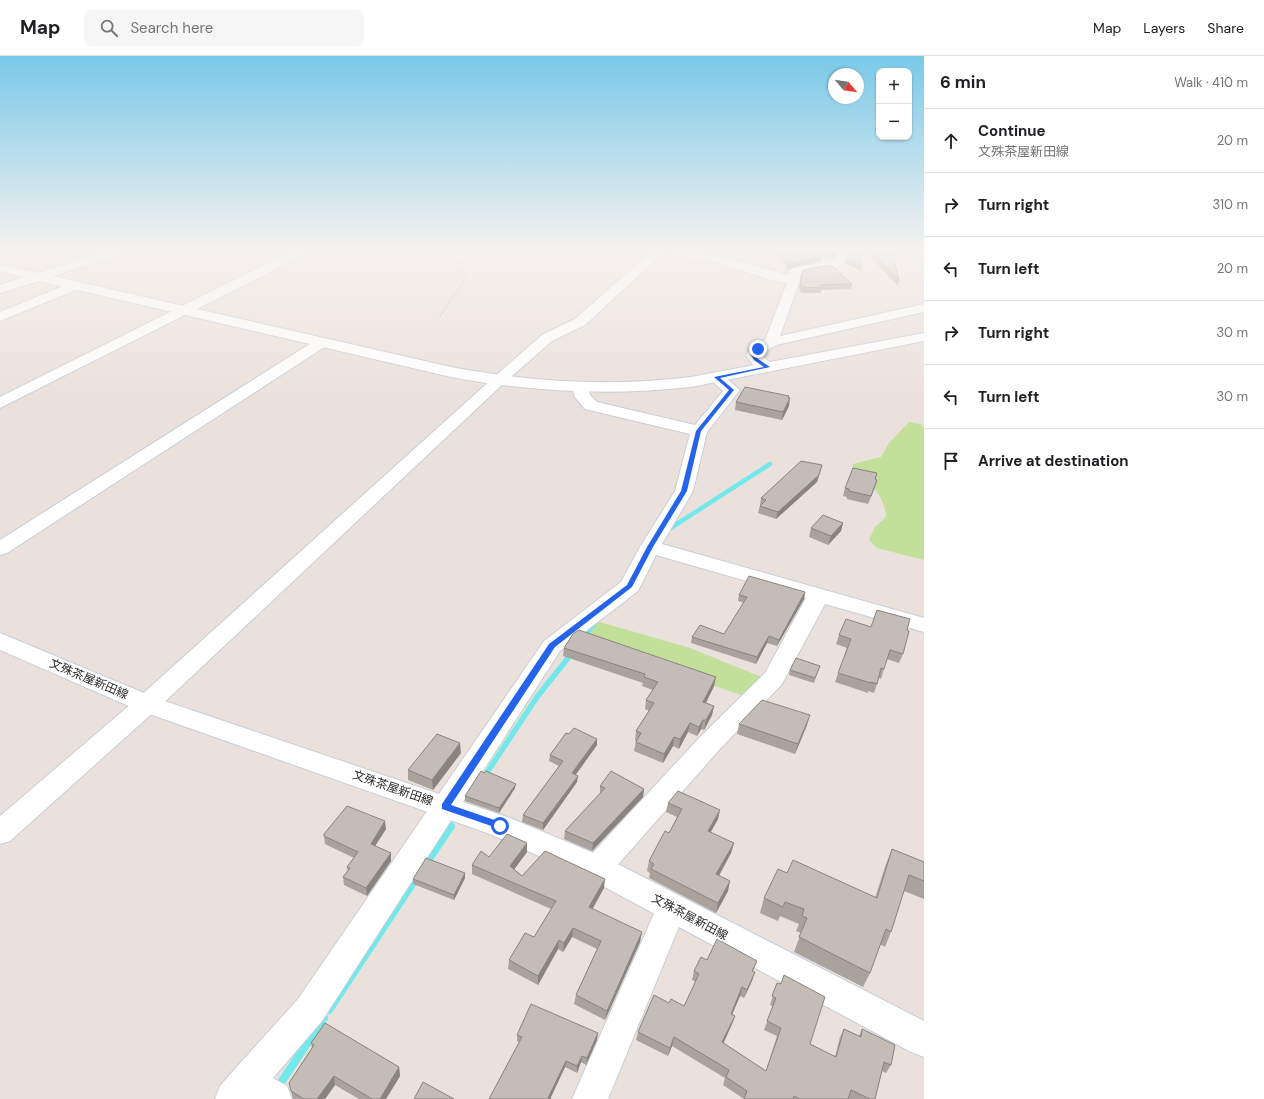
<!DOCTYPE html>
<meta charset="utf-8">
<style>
body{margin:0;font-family:"DM Sans","Noto Sans JP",sans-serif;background:#f6f6f6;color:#202124}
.controls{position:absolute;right:12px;top:12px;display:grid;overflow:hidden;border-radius:8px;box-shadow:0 1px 3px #0004}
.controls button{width:36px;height:36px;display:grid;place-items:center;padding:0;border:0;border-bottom:1px solid #e0e0e0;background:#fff;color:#202124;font:20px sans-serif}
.compass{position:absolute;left:828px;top:12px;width:36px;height:36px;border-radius:50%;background:#fff;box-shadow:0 1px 3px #0004;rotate:119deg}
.stop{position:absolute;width:12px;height:12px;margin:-9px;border:3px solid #2563eb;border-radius:50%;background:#fff}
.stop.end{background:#2563eb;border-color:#fff;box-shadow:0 1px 4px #0008}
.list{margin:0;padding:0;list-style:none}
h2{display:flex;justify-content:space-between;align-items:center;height:52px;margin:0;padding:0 16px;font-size:17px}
h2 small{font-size:13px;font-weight:400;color:#757577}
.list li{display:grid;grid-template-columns:26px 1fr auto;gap:12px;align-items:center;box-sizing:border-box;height:64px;padding:0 16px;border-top:1px solid #e0e0e0}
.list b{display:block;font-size:15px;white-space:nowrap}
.list p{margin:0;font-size:13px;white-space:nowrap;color:#757577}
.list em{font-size:13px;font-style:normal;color:#757577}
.icon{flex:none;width:22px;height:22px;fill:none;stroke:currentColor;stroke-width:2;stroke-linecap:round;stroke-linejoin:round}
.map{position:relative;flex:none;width:924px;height:1043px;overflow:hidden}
header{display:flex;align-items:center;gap:24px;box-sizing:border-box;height:56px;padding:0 20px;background:#fff;border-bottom:1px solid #e0e0e0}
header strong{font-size:19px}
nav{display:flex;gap:22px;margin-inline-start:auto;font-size:14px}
.search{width:280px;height:36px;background:#f6f6f6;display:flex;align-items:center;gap:10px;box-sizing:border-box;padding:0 14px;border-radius:8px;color:#757577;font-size:15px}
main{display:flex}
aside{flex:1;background:#fff}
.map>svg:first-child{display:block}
.green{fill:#c3e09a}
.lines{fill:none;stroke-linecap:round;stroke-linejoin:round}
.stream-far2{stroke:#72e8eb;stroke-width:4.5}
.stream-far1{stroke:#72e8eb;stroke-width:5.5}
.stream{stroke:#72e8eb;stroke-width:8}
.street-casing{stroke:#c7ced7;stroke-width:2}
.secondary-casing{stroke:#c7ced7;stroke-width:2}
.path{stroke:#c3c3c3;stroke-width:1.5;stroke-dasharray:2 1.5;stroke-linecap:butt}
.street{fill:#fff;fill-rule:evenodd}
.secondary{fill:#fff;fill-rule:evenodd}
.wall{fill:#a9a29d}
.shaded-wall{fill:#898480}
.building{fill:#c4bcb7;stroke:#898480}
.route{fill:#2563eb}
.labels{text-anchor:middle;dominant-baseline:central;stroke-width:3.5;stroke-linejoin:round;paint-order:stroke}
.near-street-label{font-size:12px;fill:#2a2a2a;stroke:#fff}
</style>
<header>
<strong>Map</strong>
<div class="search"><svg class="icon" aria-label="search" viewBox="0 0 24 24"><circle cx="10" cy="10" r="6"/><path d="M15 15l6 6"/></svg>Search here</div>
<nav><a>Map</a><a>Layers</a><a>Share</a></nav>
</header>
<main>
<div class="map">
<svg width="924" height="1043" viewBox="0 0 924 1043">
<rect width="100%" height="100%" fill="#ebe1dc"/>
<g class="green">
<path d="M 909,366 L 920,368 L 924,371 L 924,504 L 877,492 L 869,484 L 875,471 L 886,461 C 884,436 870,429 852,413 L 853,408 L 881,401 L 889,387 Z"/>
<polygon points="593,564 690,592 764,622 746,641 573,580"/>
</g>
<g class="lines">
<polyline class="stream-far2" points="666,475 770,408"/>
<g class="stream-far1">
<polyline points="583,582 596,565"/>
<polyline points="484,721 537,641 572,597"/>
</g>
<g class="stream">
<polyline points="425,809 451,770"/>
<polyline points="329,954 416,822"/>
<polyline points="270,1043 324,962"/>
</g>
<defs>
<g id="street">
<polygon points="294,194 310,194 308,197 0,352 0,341"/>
<path d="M 653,194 L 685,194 L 716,199 L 788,219 L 790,213 L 833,204 L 841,194 L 853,194 L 841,210 L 800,218 L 800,224 L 780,280 L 924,248 L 924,256 L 776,289 L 761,299 L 776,311 L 773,314 C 762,317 751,309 746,299 L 753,290 L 765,284 L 787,227 L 771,224 L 714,206 L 663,197 L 585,269 L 552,285 L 503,328 L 156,654 L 10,785 L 0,788 L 0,760 L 138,642 L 493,322 L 542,279 L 575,263 Z"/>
<polygon points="73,226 78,227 79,230 78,233 0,265 0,256"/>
<polygon points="321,283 326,284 328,287 326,290 7,497 0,499 0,484 316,284"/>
<polygon points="716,316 721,318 740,334 707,376 693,435 662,488 924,562 924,576 825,548 782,628 719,694 607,821 597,824 587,821 582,812 587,803 701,680 765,617 806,542 656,499 638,535 560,595 322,965 273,1022 287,1030 292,1043 215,1043 220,1030 234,1014 298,943 544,585 621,526 640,491 675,435 690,378 585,353 574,340 573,332 575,329 587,329 590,339 597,346 695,369 723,335 708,321 711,318"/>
<polygon points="672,838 683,842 687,851 608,1043 572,1043 661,842"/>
</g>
<g id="secondary">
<path d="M 109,194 L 128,194 L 126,197 L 53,220 L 451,311 C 531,326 610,331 691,321 L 924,277 L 924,285 L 691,331 C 610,340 531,336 451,321 L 39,225 L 0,237 L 0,229 L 23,221 L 0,216 L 0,208 L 38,217 Z"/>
<polygon points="0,577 156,642 510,762 608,803 924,965 924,1001 911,996 586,821 490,778 138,654 0,594"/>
</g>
</defs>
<use href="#street" class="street-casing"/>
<use href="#secondary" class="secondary-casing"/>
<polyline class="path" points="440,260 468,219 454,211 481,194"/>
<use href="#street" class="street"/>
<use href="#secondary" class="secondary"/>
</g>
<g class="wall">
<polygon points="777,194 815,194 822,200 821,205 790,212 788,214 782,203 776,198"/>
<polygon points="816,194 839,194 833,202"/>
<polygon points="864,194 892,194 899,225 898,230"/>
<polygon points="846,201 862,209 861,215 845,207"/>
<polygon points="803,214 852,228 851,233 821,234 821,237 801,237 799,232"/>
<polygon points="789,340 789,350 782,364 735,354 736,346"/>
<polygon points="820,416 817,426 776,463 758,457 760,449 761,442"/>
<polygon points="877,417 876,423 877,424 875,431 868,448 847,443 847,441 843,440 845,432"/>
<polygon points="843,467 841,475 828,489 809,481 811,472"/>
<polygon points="805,536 804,543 777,590 767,587 756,608 691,587 692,581 724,578 744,547 738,545 739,539"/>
<polygon points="871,571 907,574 903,598 899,607 887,603 881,623 879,622 874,637 868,635 868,637 835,626 847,592 836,588 839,579"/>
<polygon points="564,592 714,630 706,647 714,650 712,659 704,674 701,673 697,680 688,676 679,693 673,690 663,707 634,695 636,685 635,685 636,675 649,655 645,653 646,644 653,634 642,630 643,627 563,600"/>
<polygon points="820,610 814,627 789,619 790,614"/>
<polygon points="739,668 807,669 795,698 737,678"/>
<polygon points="569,678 597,683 597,689 576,718 577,726 543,774 522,766 523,759 559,710 549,705 550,699"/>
<polygon points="461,697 433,734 408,724 408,714"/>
<polygon points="600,730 644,733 643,741 592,795 564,783 565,775 600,738"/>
<polygon points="515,732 499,757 465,745 465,740"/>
<polygon points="668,747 718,763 710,776 734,787 731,797 719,820 728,835 716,857 649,822 650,817 647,815 649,805 669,777 677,761 666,756"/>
<polygon points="386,773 375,790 391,797 391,805 367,840 344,829 343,821 348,816 347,811 354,802 325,788 324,780"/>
<polygon points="892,793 924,806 924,843 904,835 891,876 885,891 880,888 870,917 863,931 794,896 801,877 796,875 799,868 780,860 778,865 760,857 764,842 787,817 875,842 886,808"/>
<polygon points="527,796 514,813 522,820 604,832 592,853 640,886 605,964 574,948 576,939 597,893 572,881 563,896 558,893 538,929 508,913 509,904 534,881 551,853 472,818 472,809 489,801"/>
<polygon points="465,817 465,822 454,844 413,828 413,823"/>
<polygon points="707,904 757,905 753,915 752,925 744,942 740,940 732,958 735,960 732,968 723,987 766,1015 777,980 764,974 773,950 770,949 777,927 810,988 835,1001 840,981 844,973 859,980 862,973 891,1009 886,1017 882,1015 875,1043 744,1043 723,1029 725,1022 672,990 668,1000 636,984 638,976 669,947 684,950 696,926 692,924 694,915"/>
<polygon points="517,979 597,984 586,1009 581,1006 577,1017 565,1011 550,1043 489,1043 519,986 517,985"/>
<polygon points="311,987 399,1011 400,1020 386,1043 359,1043 335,1029 325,1043 293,1043 289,1027 312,992"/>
</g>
<g class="shaded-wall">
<polygon points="836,194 839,194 833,202 834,197"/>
<polygon points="822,200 821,205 790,212 788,214 789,209 791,207"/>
<polygon points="789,340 788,347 790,342 789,350 782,364 783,356"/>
<polygon points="822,409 817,426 776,463 778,456"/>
<polygon points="877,424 875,431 868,448"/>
<polygon points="843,467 841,475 828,489 831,480"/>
<polygon points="805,536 804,543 777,590 779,584"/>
<polygon points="769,580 767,587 756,608 757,601"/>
<polygon points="716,621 714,630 702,655 703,646"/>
<polygon points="714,650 712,659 704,674 706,664"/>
<polygon points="810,659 807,669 795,698 798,688"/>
<polygon points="703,664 701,673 697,680 699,671"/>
<polygon points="690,667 688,676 679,693 680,683"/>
<polygon points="674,681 673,690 663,707 664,698"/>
<polygon points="597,683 597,689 572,724 572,717"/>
<polygon points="460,687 461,697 433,734 432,724"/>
<polygon points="578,720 577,726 543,774 543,767"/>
<polygon points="516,728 515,732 499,757 499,752"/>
<polygon points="644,733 643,741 592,795 593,787"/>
<polygon points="720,754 718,763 706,785 708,775"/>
<polygon points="385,765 386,773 371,796 371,788"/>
<polygon points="527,787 527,796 510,819 510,810"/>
<polygon points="734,787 731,797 714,828 716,818"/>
<polygon points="391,797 391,805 367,840 366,832"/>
<polygon points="465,817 465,822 454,844 454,839"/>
<polygon points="605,823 604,832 588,861 589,851"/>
<polygon points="730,825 728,835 716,857 718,847"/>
<polygon points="573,872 572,881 563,896 564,887"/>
<polygon points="642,876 640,886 605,964 607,955"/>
<polygon points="559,884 558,893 538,929 538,920"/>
<polygon points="755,916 752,925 744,942 747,934"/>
<polygon points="742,931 740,940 729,966 731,958"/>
<polygon points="735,960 732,968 720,995 722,986"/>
<polygon points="598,977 597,984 586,1009 587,1002"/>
<polygon points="674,981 672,990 668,1000 670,992"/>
<polygon points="582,1000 581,1006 577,1017 577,1010"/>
<polygon points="566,1005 565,1011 550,1043 548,1042"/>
<polygon points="399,1011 400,1020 386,1043 380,1043"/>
<polygon points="334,1020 335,1029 325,1043 317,1043"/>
</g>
<g class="building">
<polygon points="778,194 815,194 822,200 791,207 789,209 783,199"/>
<polygon points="828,194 836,194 834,197"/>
<polygon points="851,194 862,194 862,209 846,201"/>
<polygon points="870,194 892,194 899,225"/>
<polygon points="831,209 852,228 820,229 822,232 802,231 800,227 803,214"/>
<polygon points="745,331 789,340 788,342 790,342 783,356 736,346"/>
<polygon points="801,405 822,409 819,419 778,456 760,450 766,444 761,442"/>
<polygon points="853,412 877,417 875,423 877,424 871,440 849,435 849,433 845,432"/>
<polygon points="823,459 843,467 831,480 811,472"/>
<polygon points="749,520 805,536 779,584 769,580 757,601 692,581 700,569 724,578 747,541 739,539"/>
<polygon points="877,554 910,563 907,574 909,575 903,598 890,594 884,613 881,612 877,628 871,626 871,627 838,617 851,583 839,579 846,563 871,571"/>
<polygon points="579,574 716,621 703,646 714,650 706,664 703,664 699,671 690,667 680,683 674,681 664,698 636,686 641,677 636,675 654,647 646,644 658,626 644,621 645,618 564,592 573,578"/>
<polygon points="796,602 820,610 815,622 790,614"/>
<polygon points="762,644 810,659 798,688 739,668"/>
<polygon points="574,672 597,683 572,717 578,720 543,767 523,759 563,705 550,699 566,677 569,678"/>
<polygon points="437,678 460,687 432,724 408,714"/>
<polygon points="481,715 484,717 486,715 516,728 499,752 465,740"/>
<polygon points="611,715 644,733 593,787 565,775 605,732 600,730"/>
<polygon points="678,735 720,754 708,775 734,787 716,818 730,825 718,847 651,813 654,808 649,805 665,775 669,777 682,753 668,747"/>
<polygon points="347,750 385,765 371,788 391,797 366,832 343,821 350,812 347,811 358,796 324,780 324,778"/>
<polygon points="507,778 527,787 510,810 522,820 545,795 605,823 589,851 642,876 607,955 576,939 601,885 573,872 564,887 559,884 538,920 509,904 525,877 534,881 556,845 472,809 481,795 489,801"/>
<polygon points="892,793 924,806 924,825 909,819 891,876 886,873 870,917 799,881 807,862 802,860 804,853 785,846 783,851 764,842 778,813 787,817 793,804 877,842"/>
<polygon points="426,802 465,817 454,839 413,823"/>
<polygon points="717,883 757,905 752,915 755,916 747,934 742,931 731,958 735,960 722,986 766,1015 781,972 767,965 776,942 772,940 777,927 781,928 784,919 825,941 810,988 836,1001 844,973 861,981 862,973 895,989 891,1009 884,1006 875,1043 870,1043 851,1034 848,1043 800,1043 794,1040 793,1043 744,1043 747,1035 726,1021 729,1014 674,981 670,992 638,976 654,939 669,947 671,943 684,950 699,918 694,915 701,901 707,904"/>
<polygon points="531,948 598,977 587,1002 582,1000 577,1010 566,1005 548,1042 551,1043 489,1043 522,981 517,979"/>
<polygon points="325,967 399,1011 380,1043 372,1043 334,1020 317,1043 304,1043 291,1035 289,1027 314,989 311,987"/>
<polygon points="423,1026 454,1043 414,1043"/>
</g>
<linearGradient id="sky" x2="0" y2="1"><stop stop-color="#79c9e9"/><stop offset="0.57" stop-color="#f6f2ef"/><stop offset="1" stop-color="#f6f2ef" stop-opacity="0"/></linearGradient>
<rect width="924" height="340" fill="url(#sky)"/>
<polygon class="route" points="757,292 760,293 756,299 758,303 770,311 720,322 734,334 701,375 687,435 653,491 632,531 555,591 451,749 503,767 503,772 500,773 442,753 442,748 549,588 627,529 647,491 681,435 696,375 729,334 714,321 764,311 754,304 751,299"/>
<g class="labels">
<g class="near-street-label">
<text transform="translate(89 623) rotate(23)">文殊茶屋新田線</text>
<text transform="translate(393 732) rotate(19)">文殊茶屋新田線</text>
<text transform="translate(690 861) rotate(28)">文殊茶屋新田線</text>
</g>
</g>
</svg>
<div class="controls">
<button>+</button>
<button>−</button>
</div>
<svg class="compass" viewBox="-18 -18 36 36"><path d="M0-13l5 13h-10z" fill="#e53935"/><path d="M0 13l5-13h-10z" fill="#757577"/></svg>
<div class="stop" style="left:500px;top:770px"></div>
<div class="stop end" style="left:758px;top:293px"></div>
</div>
<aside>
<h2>6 min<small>Walk · 410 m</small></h2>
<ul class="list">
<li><svg class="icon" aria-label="ahead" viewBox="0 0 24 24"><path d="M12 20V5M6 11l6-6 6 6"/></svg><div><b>Continue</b><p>文殊茶屋新田線</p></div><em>20 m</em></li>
<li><svg class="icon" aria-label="right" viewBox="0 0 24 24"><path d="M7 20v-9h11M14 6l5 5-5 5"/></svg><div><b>Turn right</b></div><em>310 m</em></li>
<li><svg class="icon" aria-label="left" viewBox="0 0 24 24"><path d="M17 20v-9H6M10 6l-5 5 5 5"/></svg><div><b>Turn left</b></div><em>20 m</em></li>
<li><svg class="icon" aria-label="right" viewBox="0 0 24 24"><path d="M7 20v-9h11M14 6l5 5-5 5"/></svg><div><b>Turn right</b></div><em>30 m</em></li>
<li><svg class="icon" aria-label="left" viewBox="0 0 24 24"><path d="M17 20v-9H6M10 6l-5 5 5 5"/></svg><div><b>Turn left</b></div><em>30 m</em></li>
<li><svg class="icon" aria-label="arrive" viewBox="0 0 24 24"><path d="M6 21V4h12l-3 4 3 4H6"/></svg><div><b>Arrive at destination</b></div></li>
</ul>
</aside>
</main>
